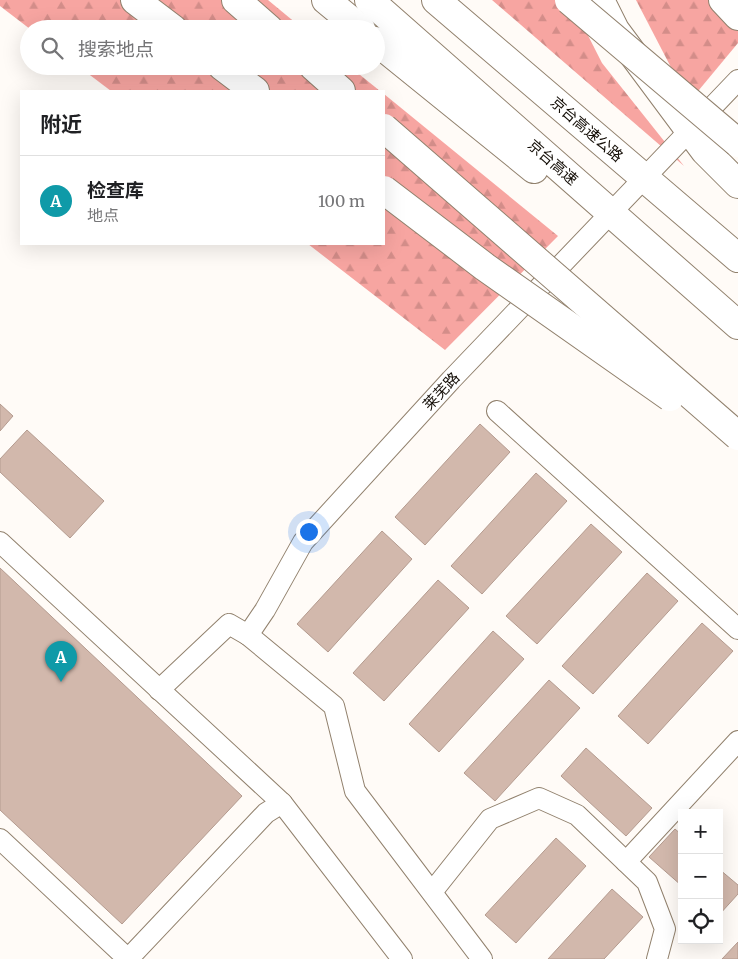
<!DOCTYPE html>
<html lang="zh">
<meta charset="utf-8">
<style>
body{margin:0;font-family:Merriweather,"Noto Sans SC",serif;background:#f2f2f2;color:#202124}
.controls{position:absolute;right:15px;bottom:15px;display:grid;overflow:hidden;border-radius:0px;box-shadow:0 5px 20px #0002}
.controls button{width:45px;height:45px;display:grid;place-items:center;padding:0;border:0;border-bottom:1px solid #e0e0e0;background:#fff;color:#202124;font:25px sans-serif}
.you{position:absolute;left:308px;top:531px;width:18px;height:18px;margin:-12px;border:4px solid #fff;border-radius:50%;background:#1a73e8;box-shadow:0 0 0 8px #1a73e833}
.badge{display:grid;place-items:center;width:32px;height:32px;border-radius:50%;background:#7731a5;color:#fff;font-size:16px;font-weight:700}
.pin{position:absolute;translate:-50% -41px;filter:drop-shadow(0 1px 2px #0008)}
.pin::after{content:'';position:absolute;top:26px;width:18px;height:15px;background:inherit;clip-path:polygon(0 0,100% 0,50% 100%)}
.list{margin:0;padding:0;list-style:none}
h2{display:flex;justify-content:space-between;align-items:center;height:65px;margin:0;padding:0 20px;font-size:21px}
h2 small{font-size:16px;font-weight:400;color:#757577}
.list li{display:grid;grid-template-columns:32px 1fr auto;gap:15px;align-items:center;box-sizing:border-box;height:90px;padding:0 20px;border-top:1px solid #e0e0e0}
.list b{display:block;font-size:19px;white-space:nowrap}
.list p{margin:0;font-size:16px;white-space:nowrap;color:#757577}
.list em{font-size:16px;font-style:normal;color:#757577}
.icon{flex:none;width:28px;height:28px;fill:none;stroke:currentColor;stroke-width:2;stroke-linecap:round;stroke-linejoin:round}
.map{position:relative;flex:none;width:738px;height:959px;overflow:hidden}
.search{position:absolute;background:#fff;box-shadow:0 5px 20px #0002;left:20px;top:20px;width:365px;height:55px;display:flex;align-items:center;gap:12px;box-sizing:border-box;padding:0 18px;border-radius:28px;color:#757577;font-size:19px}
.panel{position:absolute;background:#fff;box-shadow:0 5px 20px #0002;left:20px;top:90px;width:365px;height:155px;border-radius:0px}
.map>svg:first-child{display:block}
.forest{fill:url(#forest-firs)}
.building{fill:#d2b8ac;stroke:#b49b8f}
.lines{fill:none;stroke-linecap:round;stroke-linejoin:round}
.minor-casing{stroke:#91816d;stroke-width:22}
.highway-casing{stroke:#91816d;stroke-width:30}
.minor{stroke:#fff;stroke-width:20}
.highway{stroke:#fff;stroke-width:28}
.highway-bridge-casing{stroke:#91816d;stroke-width:30;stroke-linecap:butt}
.highway-bridge{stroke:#fff;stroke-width:28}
.labels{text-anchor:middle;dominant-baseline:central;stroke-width:4;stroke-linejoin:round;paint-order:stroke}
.street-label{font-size:15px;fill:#140e07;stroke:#fff}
</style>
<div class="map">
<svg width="738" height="959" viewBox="0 0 738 959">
<defs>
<pattern id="forest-firs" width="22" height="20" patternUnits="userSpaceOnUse" patternTransform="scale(1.25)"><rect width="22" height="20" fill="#f7a5a1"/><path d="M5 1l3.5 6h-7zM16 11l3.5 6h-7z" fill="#d38d89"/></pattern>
</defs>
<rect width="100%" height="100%" fill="#fffbf7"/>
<g class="forest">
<polygon points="0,0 268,0 303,29 30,29 0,6"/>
<polygon points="492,0 570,0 602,63 684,166"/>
<polygon points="636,0 738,0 738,43 689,102"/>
<polygon points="78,66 349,66 380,91 111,91"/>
<polygon points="384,94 558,236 445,350 308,244 384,244"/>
</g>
<g class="building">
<polygon points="0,404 13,416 0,431"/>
<polygon points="480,424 510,452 425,545 395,517"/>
<polygon points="27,430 104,501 70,538 0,472 0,459"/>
<polygon points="536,473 567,501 482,594 451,566"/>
<polygon points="591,524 622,552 537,644 506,616"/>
<polygon points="382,531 412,559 328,652 297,624"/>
<polygon points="0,568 242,796 122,924 0,810"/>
<polygon points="647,573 678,601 593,694 562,666"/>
<polygon points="438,580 469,608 384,701 353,673"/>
<polygon points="702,623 733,651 648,744 618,716"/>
<polygon points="493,631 524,659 439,752 409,724"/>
<polygon points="549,680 580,708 495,801 464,773"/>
<polygon points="586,748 652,808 626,836 561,776"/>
<polygon points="675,829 682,835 682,886 649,857"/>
<polygon points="556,838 586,866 516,943 485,915"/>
<polygon points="719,869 738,885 738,894 719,915"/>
<polygon points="612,889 643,917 604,959 548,959"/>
<polygon points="738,942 738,959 722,959"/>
</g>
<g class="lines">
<defs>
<g id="minor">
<polyline points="497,411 738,629"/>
<polyline points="0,542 282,803 402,959"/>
<polyline points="248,635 334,706 355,791 482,959"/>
<polyline points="159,690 229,624 248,635 265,610 303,542 451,380 738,80"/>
<polyline points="0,839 128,959 266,813 282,803"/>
<polyline points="626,862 738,741"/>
<polyline points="432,892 490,819 539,798 577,815 647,882 665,929 657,959"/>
</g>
<g id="highway">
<polyline points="135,0 173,29"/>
<polyline points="236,0 269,29"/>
<polyline points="326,0 361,29"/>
<polyline points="369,0 738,325"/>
<polyline points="436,0 738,258"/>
<polyline points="600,0 615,30 705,151 738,184"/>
<polyline points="723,0 738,16"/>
<polyline points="376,41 534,169"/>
<polyline points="222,66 255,91"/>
<polyline points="313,66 341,91"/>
</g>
</defs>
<use href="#minor" class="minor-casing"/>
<use href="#highway" class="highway-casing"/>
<use href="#minor" class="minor"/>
<use href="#highway" class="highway"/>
<defs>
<g id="highway-bridge">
<polyline points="569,0 738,143"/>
<polyline points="384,128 738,436"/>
<polyline points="384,190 485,267 670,397"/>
</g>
</defs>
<use href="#highway-bridge" class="highway-bridge-casing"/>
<use href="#highway-bridge" class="highway-bridge"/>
</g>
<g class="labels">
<g class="street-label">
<text transform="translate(587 129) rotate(41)">京台高速公路</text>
<text transform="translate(553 162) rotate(41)">京台高速</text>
<text transform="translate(441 391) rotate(-47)">莱芜路</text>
</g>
</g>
</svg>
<div class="controls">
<button>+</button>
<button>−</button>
<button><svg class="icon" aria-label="locate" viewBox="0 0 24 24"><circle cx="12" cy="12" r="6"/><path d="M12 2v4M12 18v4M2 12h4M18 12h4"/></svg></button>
</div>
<div class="you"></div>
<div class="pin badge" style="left:61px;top:682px;background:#0f9aa8">A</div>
<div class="search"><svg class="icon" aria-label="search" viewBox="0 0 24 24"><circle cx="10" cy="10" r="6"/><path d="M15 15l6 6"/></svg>搜索地点</div>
<section class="panel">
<h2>附近<small></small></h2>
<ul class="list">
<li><span class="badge" style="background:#0f9aa8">A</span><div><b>检查库</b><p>地点</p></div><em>100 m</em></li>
</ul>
</section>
</div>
